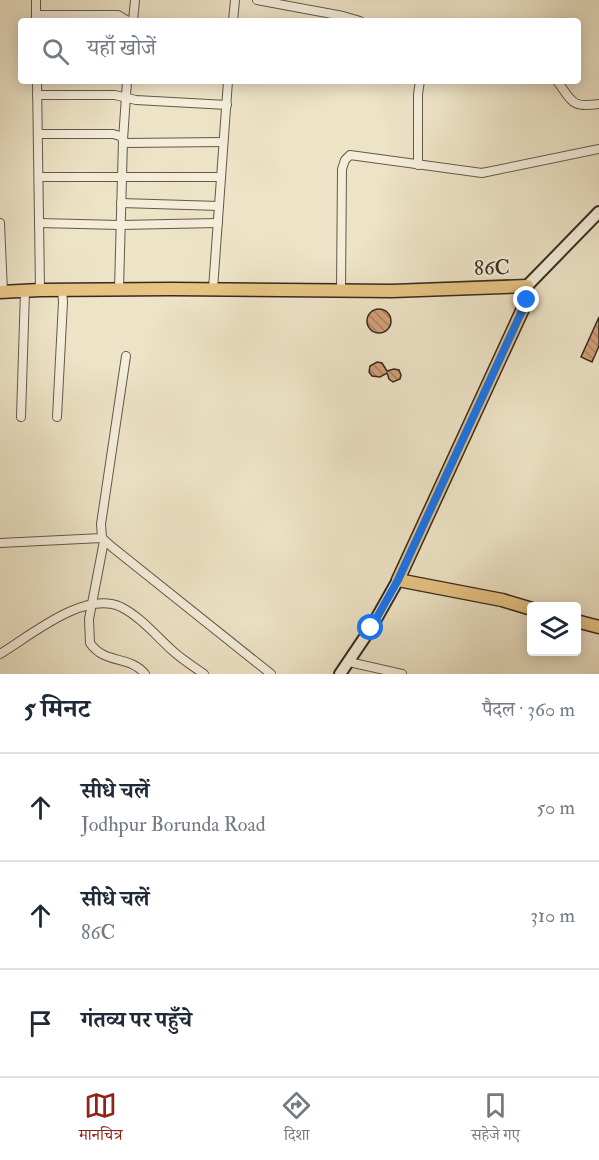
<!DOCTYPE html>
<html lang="hi">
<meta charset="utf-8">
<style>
body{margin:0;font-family:"IM FELL Double Pica","Noto Serif Devanagari",serif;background:#f2f2f3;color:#1f2937}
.controls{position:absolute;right:18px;bottom:18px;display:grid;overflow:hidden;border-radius:6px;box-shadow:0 3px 15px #0003}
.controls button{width:54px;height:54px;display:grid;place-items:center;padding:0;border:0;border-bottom:2px solid #e0e1e3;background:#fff;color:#1f2937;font:30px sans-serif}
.stop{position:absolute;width:18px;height:18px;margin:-14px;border:4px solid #1a73e8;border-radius:50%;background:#fff}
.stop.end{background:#1a73e8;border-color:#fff;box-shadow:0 2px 6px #0008}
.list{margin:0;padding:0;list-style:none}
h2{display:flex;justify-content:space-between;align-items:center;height:78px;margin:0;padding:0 24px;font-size:26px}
h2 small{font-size:20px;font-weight:400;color:#747a83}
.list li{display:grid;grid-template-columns:39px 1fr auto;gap:18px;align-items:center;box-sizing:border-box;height:108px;padding:0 24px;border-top:2px solid #e0e1e3}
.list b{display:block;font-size:22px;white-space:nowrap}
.list p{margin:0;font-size:20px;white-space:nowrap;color:#747a83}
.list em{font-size:20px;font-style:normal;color:#747a83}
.icon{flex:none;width:33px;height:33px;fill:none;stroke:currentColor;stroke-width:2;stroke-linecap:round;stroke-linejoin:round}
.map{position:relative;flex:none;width:599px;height:674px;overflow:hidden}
.search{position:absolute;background:#fff;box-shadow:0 3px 15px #0003;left:18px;right:18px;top:18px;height:66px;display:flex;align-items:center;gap:15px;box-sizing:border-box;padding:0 21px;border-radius:6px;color:#747a83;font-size:22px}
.sheet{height:402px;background:#fff}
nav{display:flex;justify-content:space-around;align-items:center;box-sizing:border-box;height:84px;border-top:2px solid #e0e1e3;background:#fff;font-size:16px;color:#747a83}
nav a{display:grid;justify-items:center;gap:3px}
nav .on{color:#8f2418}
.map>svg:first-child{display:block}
.building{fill:url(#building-back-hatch);stroke:#372b1e;stroke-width:1.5}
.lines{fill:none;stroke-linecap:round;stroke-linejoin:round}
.street-casing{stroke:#645948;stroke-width:10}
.secondary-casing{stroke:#372b1e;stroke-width:14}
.primary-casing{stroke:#372b1e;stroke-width:15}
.street{stroke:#f3edda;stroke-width:8}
.secondary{stroke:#f3edda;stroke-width:10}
.primary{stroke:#e6c283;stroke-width:12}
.route{stroke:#1a73e8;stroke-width:8}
.labels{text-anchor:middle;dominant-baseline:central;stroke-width:5;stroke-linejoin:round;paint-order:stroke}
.street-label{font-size:21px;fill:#372b1e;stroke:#f3edda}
</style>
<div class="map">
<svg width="599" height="674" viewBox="0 0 599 674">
<defs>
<pattern id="building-back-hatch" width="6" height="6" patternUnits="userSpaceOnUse" patternTransform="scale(1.5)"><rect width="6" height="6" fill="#d29e78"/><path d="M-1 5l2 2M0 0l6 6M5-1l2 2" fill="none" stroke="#ab8162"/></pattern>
</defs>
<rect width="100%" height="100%" fill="#ede3c6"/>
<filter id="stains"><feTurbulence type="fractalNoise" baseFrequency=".00333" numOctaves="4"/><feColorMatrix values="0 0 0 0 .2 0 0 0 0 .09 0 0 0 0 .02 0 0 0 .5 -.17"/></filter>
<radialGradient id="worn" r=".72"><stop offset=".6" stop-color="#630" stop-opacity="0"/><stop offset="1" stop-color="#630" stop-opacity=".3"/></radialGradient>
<g class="building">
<circle cx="379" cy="321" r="12"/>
<polygon points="599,317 599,346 592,362 581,357"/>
<polygon points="377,362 382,363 387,371 394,369 399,370 401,375 400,379 393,382 389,379 387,373 380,377 372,376 369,372 370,366"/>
</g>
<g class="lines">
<defs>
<g id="street">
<polyline points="257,0 343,16 360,21"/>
<polyline points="36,15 118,15 128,21"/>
<polyline points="36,21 36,0"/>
<polyline points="133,21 135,0"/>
<polyline points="233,21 235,0"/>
<polyline points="37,81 40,290"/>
<path d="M 557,81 C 573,102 571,108 599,104"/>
<polyline points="37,95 115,95 136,100 227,105"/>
<polyline points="38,134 113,134 120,136 126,143 223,142"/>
<polyline points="418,165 418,94 420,81"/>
<polyline points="39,177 221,177"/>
<polyline points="121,203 219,206"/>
<polyline points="0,223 3,292"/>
<polyline points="39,223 120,225 218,223"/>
<polyline points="119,289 123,140 127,81"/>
<polyline points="213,289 228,81"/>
<polyline points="341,291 342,169 345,160 350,155 482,173 599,149"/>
<polyline points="126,356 101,524 102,538 112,547 271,674"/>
<polyline points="21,417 25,291"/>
<polyline points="57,417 63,302 62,290"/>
<path d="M 104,541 L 89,619 L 90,643 C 105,665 130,655 145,674"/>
<polyline points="0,543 102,538"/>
<path d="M 0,654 C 30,636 84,590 121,607 C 141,617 157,637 174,652 C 183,660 194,667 204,674"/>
<polyline points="349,662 402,674"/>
</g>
<g id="secondary">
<polyline points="527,286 599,212"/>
<polyline points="340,674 371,628 398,580"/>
</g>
<g id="primary">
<polyline points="0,292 40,290 171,289 392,291 527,286 527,300 398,580 502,600 532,609"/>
<polyline points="576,621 599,627"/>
</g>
</defs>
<use href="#street" class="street-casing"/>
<use href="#secondary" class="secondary-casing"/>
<use href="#primary" class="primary-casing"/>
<use href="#street" class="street"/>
<use href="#secondary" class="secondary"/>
<use href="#primary" class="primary"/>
</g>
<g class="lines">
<polyline class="route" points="371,628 398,580 527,300"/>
</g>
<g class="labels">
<g class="street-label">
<text transform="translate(492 268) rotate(-2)">86C</text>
</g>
</g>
<rect width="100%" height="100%" filter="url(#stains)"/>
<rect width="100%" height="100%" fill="url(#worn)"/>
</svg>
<div class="controls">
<button><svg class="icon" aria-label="layers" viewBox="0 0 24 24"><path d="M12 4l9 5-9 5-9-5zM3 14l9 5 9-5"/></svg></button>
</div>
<div class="stop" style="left:371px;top:628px"></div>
<div class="stop end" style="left:527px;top:300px"></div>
<div class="search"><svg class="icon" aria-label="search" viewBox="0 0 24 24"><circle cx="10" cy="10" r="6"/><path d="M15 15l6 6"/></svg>यहाँ खोजें</div>
</div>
<section class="sheet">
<h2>5 मिनट<small>पैदल · 360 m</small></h2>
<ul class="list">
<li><svg class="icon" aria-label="ahead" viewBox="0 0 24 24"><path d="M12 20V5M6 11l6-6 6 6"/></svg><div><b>सीधे चलें</b><p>Jodhpur Borunda Road</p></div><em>50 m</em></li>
<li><svg class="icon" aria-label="ahead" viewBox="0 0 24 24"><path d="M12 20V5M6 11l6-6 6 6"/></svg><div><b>सीधे चलें</b><p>86C</p></div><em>310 m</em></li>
<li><svg class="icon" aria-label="arrive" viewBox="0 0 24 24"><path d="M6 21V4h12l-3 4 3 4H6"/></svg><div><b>गंतव्य पर पहुँचे</b></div></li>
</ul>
</section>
<nav>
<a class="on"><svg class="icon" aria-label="map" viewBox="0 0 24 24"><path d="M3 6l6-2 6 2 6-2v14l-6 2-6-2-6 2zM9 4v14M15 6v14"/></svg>मानचित्र</a>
<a><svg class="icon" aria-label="directions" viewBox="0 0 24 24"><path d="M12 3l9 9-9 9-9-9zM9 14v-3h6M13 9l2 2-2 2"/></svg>दिशा</a>
<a><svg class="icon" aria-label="saved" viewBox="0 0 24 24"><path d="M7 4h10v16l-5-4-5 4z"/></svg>सहेजे गए</a>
</nav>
